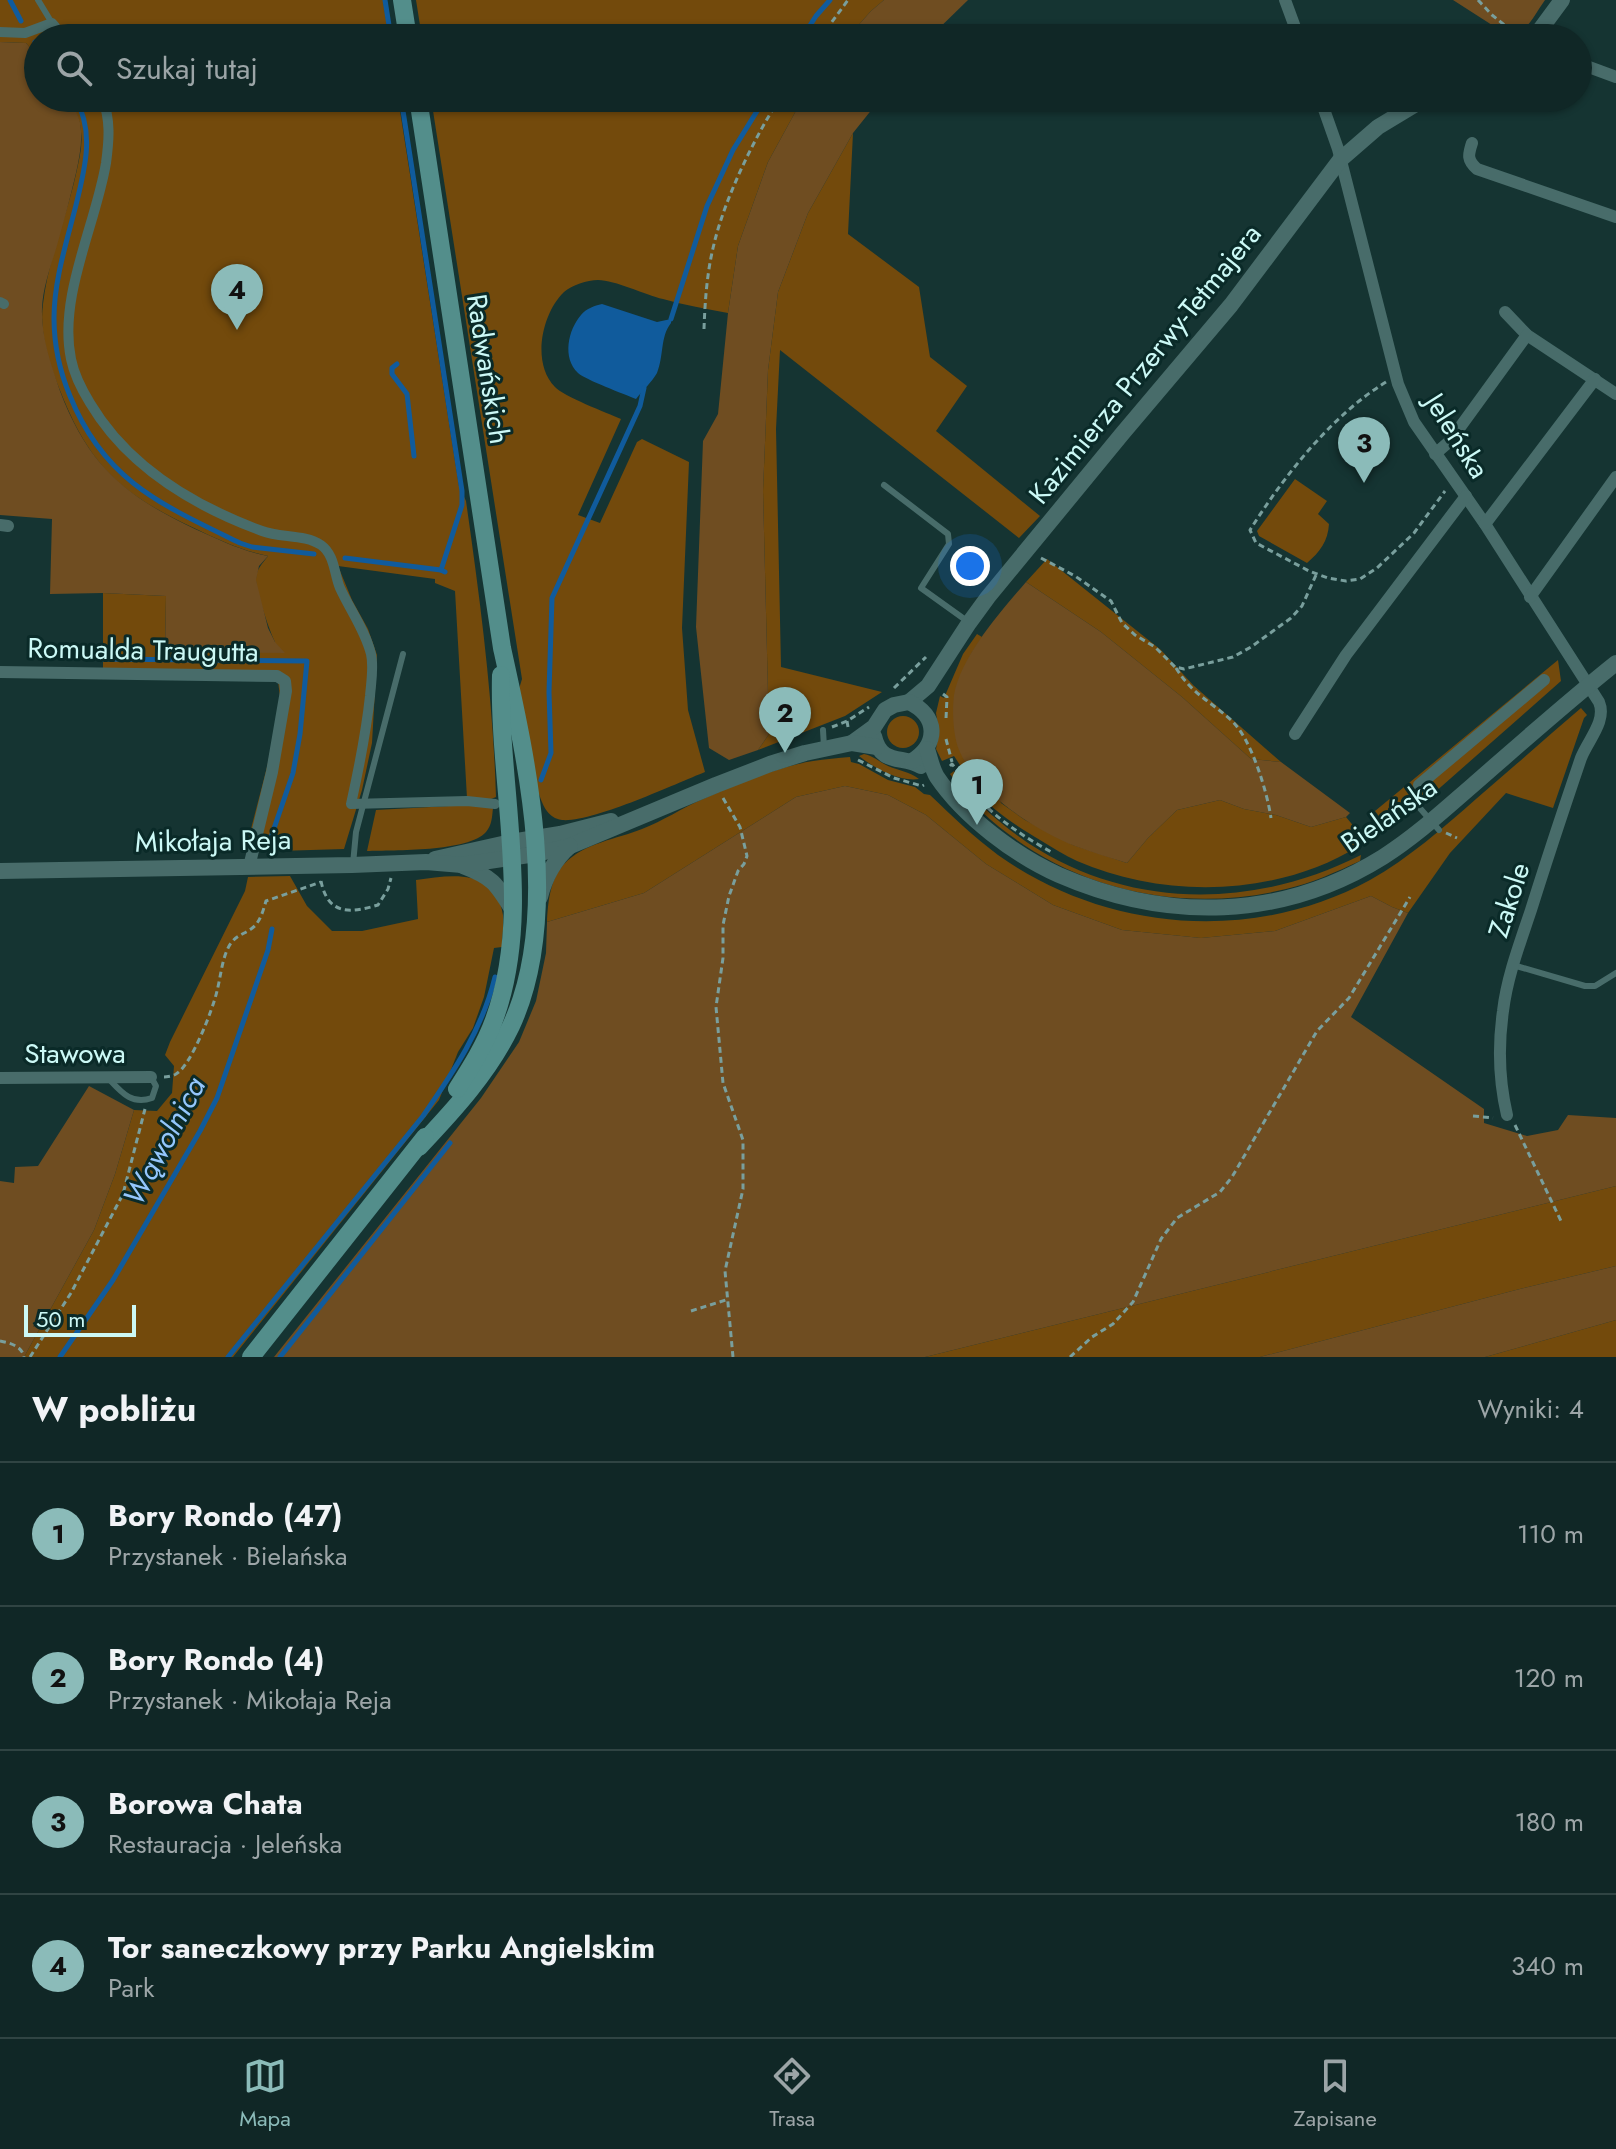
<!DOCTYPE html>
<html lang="pl">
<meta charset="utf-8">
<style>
body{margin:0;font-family:Jost,sans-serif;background:#1e3332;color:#f1f3f6}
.scale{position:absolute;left:24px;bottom:20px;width:112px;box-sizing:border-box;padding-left:8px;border:4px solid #ccf9f6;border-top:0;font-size:22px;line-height:28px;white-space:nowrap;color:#ccf9f6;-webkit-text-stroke:6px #0a2a28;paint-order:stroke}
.you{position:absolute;left:970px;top:566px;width:28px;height:28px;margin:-20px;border:6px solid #fff;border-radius:50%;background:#1a73e8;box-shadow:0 0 0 12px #1a73e833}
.badge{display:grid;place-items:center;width:52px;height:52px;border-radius:50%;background:#8bbbb9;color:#111;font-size:26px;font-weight:700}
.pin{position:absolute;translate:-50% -66px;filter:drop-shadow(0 2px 4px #0008)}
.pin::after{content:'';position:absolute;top:42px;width:28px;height:24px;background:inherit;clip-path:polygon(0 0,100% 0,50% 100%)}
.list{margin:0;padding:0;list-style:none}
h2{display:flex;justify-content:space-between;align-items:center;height:104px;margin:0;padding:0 32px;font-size:34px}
h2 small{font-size:26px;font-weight:400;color:#9ca5a7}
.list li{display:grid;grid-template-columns:52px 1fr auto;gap:24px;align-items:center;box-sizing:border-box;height:144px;padding:0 32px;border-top:2px solid #304443}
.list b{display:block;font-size:30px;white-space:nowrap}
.list p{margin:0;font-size:26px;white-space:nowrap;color:#9ca5a7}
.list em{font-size:26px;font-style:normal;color:#9ca5a7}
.icon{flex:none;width:44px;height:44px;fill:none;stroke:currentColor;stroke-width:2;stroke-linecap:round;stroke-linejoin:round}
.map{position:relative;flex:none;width:1616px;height:1357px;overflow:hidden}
.search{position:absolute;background:#102726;box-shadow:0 2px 6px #0004;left:24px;right:24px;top:24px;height:88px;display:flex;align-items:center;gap:20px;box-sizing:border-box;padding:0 28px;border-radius:44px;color:#9ca5a7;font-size:30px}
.sheet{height:680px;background:#102726}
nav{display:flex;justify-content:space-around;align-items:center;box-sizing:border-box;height:112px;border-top:2px solid #304443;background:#102726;font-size:22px;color:#9ca5a7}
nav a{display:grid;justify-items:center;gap:4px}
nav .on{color:#8bbbb9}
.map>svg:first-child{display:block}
.green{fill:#734a0c}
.forest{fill:#6f4d21}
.water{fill:#105b9c}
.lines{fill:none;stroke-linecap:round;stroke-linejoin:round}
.stream{stroke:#105b9c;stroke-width:5}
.path{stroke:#799f9d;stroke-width:3;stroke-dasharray:6 4;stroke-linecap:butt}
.service{stroke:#486c6a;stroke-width:6}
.pedestrian{stroke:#486c6a;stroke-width:10}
.minor{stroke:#486c6a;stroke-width:12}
.tertiary{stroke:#486c6a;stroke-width:16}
.secondary{stroke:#538e8b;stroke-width:18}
.labels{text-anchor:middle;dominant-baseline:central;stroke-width:6;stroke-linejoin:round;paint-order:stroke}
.street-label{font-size:28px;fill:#ccf9f6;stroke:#0a2a28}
.water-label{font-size:30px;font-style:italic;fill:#94c6fc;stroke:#0a2a28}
</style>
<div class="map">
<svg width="1616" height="1357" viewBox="0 0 1616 1357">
<rect width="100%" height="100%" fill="#153432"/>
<g class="green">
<polygon points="0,0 383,0 389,38 38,38 38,57 26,43 0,42"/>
<polygon points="416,0 884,0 871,11 847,38 422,38"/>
<path d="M 68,98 L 398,98 L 459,486 L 466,501 C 480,599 493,697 496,797 L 491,799 L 467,798 L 455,591 L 435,583 L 435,579 L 338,566 L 352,600 L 368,629 L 377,655 L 372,743 L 362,790 L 344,849 L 245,852 L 268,763 L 280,697 L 278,681 L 103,670 L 103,593 L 166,596 L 165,652 L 275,642 C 270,632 255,589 256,579 C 256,569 263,563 268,556 C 240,550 219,540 194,528 C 119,493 89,465 59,388 C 49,362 39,332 43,304 C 48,260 66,218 76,174 C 79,160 83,146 81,132 C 81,121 74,107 68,98 Z"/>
<path d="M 431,98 L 803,98 L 768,162 L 738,246 L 728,313 C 707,309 684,305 663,299 C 645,295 615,280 598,280 C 587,280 572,285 564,292 C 542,313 531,363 555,387 C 563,396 607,413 621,419 L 578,515 L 600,523 L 637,442 L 642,439 L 689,462 L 682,628 L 688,710 L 705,772 C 675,784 591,823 562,820 C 548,818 543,806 539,794 L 535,793 L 519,689 L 522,679 Z"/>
<polygon points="853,133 848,234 919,287 930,357 967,386 936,431 1040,516 1019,538 780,350 776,429 781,667 882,692 845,716 758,750 769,734 763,491 768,370 778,292 808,213"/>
<path d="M 1295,479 L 1327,501 L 1318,514 L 1329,524 C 1328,541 1320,552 1307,563 L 1259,536 L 1257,531 Z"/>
<polygon points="1047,559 1161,650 1193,685 1281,762 1251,759 1182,697 1101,632 1026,582"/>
<path d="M 977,634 L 982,637 L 971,654 L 959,680 L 1001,803 L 1025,820 L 1073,845 L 1127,863 L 1148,838 L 1177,810 L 1220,800 L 1244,809 L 1276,815 L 1311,827 L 1346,817 L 1356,829 L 1359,846 C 1277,897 1164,899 1077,861 C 1064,855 1052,847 1040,840 C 1020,828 996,813 981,796 C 971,784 963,769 954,756 L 942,761 L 936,749 L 939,732 L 936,713 L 940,696 L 944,698 L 963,654 Z"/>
<polygon points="1558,660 1561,681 1425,801 1372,839 1381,819 1375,811"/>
<path d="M 1581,708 L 1587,715 L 1584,718 L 1553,808 L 1506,793 L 1450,853 L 1408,913 L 1392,907 L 1371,896 L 1275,931 L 1201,938 L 1122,930 L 1053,905 L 986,864 L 926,815 L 888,795 L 845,786 L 796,797 L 644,893 L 547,922 C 548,902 550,879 564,864 C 584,843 617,839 642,829 C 663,821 682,808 703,799 C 737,784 776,767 813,761 C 825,759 838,758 850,757 L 851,762 L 859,764 L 888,780 L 915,787 L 924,794 L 930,795 C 952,816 974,837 998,855 C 1106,932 1253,944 1370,880 C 1409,858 1443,828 1476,799 C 1511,769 1546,738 1581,708 Z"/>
<circle cx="903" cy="732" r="16"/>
<path d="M 864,754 C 874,756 879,762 888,766 C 900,771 908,771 919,779 C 899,782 874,768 859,756 Z"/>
<path d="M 954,771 C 973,801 999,823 1028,843 C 1130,910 1254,909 1361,855 L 1360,861 C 1336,872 1312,883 1286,889 C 1197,911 1100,896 1024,845 C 995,825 969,804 950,774 Z"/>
<path d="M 468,805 L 493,808 C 492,817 492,825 486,832 C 469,852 393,850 367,851 L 376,810 Z"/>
<path d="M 290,876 L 307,906 L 332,931 L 362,931 L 418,919 L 416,880 C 451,875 496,867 503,915 C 504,926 502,937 502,947 L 494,948 L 484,997 L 473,1028 L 458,1052 L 439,1100 L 233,1357 L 24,1357 L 94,1230 L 115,1174 L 134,1110 L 157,1111 L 172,1093 L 174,1066 L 165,1055 L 170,1042 L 245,891 L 248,877 Z"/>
<polygon points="1616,1186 1616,1266 1516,1290 1260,1357 925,1357"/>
<polygon points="1616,1320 1616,1357 1485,1357"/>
</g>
<g class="forest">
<polygon points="884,0 968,0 929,38 847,38 871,11"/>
<path d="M 1453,0 L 1545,0 C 1535,14 1524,38 1506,38 L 1506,34 Z"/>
<path d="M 0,42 L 26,43 L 38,57 L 38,98 L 68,98 C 75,108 81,119 81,131 C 82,145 79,159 76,173 C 70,199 63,224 56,249 C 50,268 43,288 42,308 C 41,337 51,364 60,391 C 88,465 125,496 195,529 C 222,541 239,550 268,556 L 259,566 L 256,580 L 268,628 L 275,642 L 285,653 L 165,652 L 166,596 L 103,593 L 50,594 L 52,519 L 0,515 Z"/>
<polygon points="803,98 881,98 853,133 808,213 778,292 768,370 763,491 769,734 758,750 729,760 709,748 696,627 703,441 718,414 728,313 738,246 768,162"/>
<path d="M 1026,582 L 1101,632 L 1182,697 L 1251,759 L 1281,762 L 1350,813 L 1346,817 L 1311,827 L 1276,815 L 1244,809 L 1220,800 L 1177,810 L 1148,838 L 1127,863 C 1110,858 1092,852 1075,846 C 1033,829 977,793 959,750 C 953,735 952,711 954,695 C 961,656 1001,611 1026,582 Z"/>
<polygon points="845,786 888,795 926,815 986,864 1053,905 1122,930 1201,938 1275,931 1371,896 1392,907 1408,913 1351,1017 1484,1109 1484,1123 1527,1136 1558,1130 1568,1115 1616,1118 1616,1186 925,1357 274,1357 481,1098 519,1042 536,1001 546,953 547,922 644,893 796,797"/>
<polygon points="89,1086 134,1110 115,1174 94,1230 24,1357 0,1357 0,1181 14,1183 15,1167 38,1166"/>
<polygon points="1616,1266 1616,1320 1485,1357 1260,1357 1516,1290"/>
</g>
<path class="water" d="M 602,304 L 657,322 L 671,319 L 671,323 C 660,337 664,356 657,373 C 652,382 642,391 636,399 C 624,394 586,380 578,373 C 562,358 568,330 581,315 C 587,308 594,306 602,304 Z"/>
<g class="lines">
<g class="stream">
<polyline points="10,0 21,21"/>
<polyline points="385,0 391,38"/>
<polyline points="802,38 816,16 830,0"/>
<polyline points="35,42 38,46"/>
<path d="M 75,98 C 95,131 85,169 76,205 C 67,241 54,280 54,318 C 54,344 60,372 70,396 C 104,481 162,505 240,543 L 252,547 L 314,554"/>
<polyline points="401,98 462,491 462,505 441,570 445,572"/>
<polyline points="671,319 707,206 733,150 765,98"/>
<polyline points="397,364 392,368 392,374 407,394 414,456"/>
<polyline points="345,558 441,570"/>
<polyline points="99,659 307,661 300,734 293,773 269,843"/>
<polyline points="541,780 551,753 549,692 552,598 640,406 644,388"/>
<polyline points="60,1357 113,1280 200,1131 217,1098 268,950 272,929"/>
<path d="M 228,1357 L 423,1116 C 454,1071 482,1030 495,977"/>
<polyline points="280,1357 450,1143"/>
</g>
<g class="path">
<polyline points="1478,0 1492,15 1518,36"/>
<polyline points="820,38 848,0"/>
<path d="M 704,329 C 705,300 707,272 714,244 C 725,198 754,138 780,98"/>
<path d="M 1386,382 C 1331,416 1284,476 1250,530 L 1256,543 L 1309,571 L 1328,578 L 1346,581 L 1360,579 L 1377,568 L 1414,533 L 1445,491"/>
<polyline points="1041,558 1075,576 1111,601 1122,623 1135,635 1155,647 1175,667 1184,669 1233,657 1251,647 1291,618 1302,606 1316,575"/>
<path d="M 1176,668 C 1192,694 1210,701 1231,720 C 1251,738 1267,791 1271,818"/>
<polyline points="894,688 926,657"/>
<polyline points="943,694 947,697 946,719"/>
<polyline points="832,727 847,721"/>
<polyline points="848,727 847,721 869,707"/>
<polyline points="946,739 952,762"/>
<polyline points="858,760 894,778 922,786 924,785"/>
<path d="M 950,766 L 952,764 C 959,772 964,782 971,790 C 993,817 1024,837 1053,853"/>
<polyline points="723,798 740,827 747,856 744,864 738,871 729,896 723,925 723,958 716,1007 723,1083 743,1140 743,1189 725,1271 733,1357"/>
<polyline points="1446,833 1457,838"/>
<path d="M 321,881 C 328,916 351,913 378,905 L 388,889 L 391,878"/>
<path d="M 164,1077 C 166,1077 174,1076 176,1074 C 191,1066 213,1009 217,991 C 221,976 222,956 231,943 C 237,935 244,934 251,929 C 260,923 263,911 266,901 L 321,882"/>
<polyline points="1473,1116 1493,1118"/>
<polyline points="1515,1125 1561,1221"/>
<polyline points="691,1311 729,1299"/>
<path d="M 0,1341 C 10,1343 22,1346 24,1357"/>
<polyline points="30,1357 71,1293 123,1194 145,1109"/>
<polyline points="1070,1357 1092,1337 1113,1324 1133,1302 1161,1239 1177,1218 1220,1192 1232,1177 1317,1031 1349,998 1410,897"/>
</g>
<g class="service">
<polyline points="38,0 52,23"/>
<polyline points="884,485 948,534 949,544 921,588 967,621"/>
<polyline points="823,730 824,747"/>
<polyline points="1418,806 1439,830"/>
<polyline points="353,864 356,832 403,654"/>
<polyline points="1513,965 1585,986 1595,986 1616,973"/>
<path d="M 109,1079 C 122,1093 132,1105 152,1098 L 156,1086 L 151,1077"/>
</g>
<g class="pedestrian">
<polyline points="0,32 25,33 52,23 65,38"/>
<path d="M 102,98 C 111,119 109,141 106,163 C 96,224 58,297 71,359 C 74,374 82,390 90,403 C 128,467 194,506 262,531 C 280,538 305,534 321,545 C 335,555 334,574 340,588 C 350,610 365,630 371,654 C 374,667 371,683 370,696 C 366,733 359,768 351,804 L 467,801 L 495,804"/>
<polyline points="0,302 4,304"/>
</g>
<g class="minor">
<polyline points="1285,0 1299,38"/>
<polyline points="1578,63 1616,77"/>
<path d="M 1320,98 L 1338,149 L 1398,384 L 1414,422 L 1485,524 L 1599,702 C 1607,721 1588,740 1581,758 C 1564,808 1547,859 1531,910 C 1520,943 1507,977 1503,1011 C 1498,1046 1499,1081 1507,1115"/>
<path d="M 1472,143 C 1468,155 1467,160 1477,169 L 1616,217"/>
<polyline points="1505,312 1527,335 1616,394"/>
<polyline points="1435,454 1450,441 1527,335"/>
<polyline points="1485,524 1595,379"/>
<polyline points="0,525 8,526"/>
<polyline points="1530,597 1616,477"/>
<polyline points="0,672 277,676 285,681 286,691 272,772 249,867"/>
<polyline points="1295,734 1346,655 1466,496"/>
<polyline points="1419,785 1544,680"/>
<polyline points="0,1078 151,1077"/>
</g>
<g class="tertiary">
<polyline points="1534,38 1562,0"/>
<polyline points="909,702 928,686 969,623 988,597 1122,434 1231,305 1340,160 1378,127 1426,98"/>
<path d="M 874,736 C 881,766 902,755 921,766"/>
<path d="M 852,743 L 874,727 L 885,710 L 894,705 L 909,702 C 938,716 939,744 912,761"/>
<path d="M 927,749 C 930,758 932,769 937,777 C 964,817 1016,856 1059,875 C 1167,922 1282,920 1383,857 C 1416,836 1444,810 1473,785 C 1520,744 1567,702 1616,663"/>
<polyline points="435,859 511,842 560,834 611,821"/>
<path d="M 463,866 C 492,877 496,883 512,909"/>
<polyline points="0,871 352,865 426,862 462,865 536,854 570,846 716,785 770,764 805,753 852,743 877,747"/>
<path d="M 540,897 C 545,877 554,860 570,846"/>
</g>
<g class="secondary">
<polyline points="402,0 408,38"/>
<path d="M 418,98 L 502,648 C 527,761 562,916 511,1026 C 489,1072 454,1110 419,1147"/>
<path d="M 457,1089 C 471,1067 485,1045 494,1020 C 534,911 498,788 501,675"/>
<polyline points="251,1357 425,1137"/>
</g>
</g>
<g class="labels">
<g class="street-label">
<text transform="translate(1145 364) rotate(-51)">Kazimierza Przerwy-Tetmajera</text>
<text transform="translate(488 369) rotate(81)">Radwańskich</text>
<text transform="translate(1457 436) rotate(58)">Jeleńska</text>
<text transform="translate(143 650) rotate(1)">Romualda Traugutta</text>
<text transform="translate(1389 815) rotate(-35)">Bielańska</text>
<text transform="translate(213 841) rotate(-1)">Mikołaja Reja</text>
<text transform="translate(1509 900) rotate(-72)">Zakole</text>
<text x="75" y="1053">Stawowa</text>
</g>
<g class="water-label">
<text transform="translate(164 1141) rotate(-62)">Wąwolnica</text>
</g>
</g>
</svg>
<div class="scale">50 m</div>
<div class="you"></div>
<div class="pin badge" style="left:977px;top:825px">1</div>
<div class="pin badge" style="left:785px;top:753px">2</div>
<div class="pin badge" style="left:1364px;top:483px">3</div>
<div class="pin badge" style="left:237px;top:330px">4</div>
<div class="search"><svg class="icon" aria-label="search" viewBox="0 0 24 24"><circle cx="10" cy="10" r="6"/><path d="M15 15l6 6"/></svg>Szukaj tutaj</div>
</div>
<section class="sheet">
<h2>W pobliżu<small>Wyniki: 4</small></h2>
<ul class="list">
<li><span class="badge">1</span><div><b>Bory Rondo (47)</b><p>Przystanek · Bielańska</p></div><em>110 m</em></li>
<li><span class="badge">2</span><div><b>Bory Rondo (4)</b><p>Przystanek · Mikołaja Reja</p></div><em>120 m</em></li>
<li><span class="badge">3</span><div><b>Borowa Chata</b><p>Restauracja · Jeleńska</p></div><em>180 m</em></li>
<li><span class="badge">4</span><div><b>Tor saneczkowy przy Parku Angielskim</b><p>Park</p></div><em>340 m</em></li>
</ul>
</section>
<nav>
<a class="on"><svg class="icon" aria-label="map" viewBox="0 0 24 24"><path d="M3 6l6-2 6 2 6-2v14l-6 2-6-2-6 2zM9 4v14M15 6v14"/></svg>Mapa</a>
<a><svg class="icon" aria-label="directions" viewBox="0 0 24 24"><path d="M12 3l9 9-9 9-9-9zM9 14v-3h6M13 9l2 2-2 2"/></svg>Trasa</a>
<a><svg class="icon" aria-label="saved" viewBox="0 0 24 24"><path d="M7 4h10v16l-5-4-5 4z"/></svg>Zapisane</a>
</nav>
